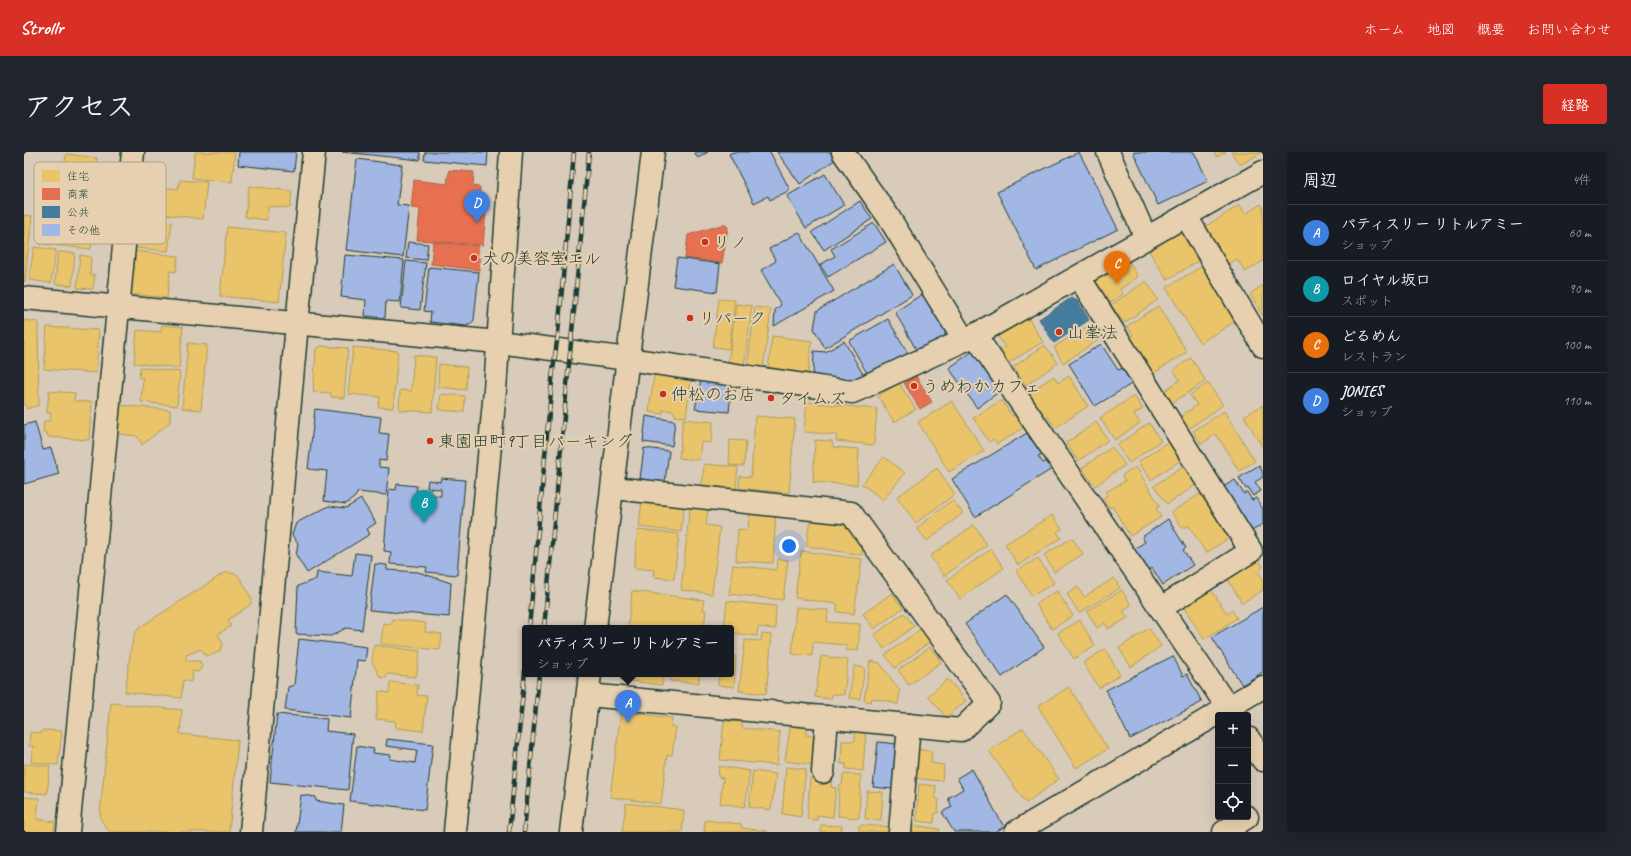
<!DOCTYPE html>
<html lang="ja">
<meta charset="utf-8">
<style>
body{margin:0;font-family:Caveat,"Klee One",sans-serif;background:#20242c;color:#f1f3f6}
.controls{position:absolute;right:12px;bottom:12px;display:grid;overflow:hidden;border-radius:4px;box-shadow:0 4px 16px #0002}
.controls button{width:36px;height:36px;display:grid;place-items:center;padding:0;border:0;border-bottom:1px solid #363941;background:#171b24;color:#f1f3f6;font:20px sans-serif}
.you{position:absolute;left:765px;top:394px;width:14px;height:14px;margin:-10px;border:3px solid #fff;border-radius:50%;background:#1a73e8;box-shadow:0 0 0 6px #1a73e833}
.badge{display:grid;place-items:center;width:26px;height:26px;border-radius:50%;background:#d93025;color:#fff;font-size:13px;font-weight:700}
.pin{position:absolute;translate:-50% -33px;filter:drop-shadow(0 1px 2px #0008)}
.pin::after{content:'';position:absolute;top:21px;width:14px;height:12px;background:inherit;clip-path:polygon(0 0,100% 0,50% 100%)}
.popup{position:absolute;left:498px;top:473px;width:212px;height:52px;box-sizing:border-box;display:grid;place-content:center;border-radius:4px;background:#171b24;filter:drop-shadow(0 1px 3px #0005);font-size:13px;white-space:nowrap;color:#9ea1a6}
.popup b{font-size:15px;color:#f1f3f6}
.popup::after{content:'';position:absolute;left:50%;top:100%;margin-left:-8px;border:8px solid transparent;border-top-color:#171b24}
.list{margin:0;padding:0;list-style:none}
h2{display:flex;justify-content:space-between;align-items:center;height:52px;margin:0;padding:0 16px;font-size:17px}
h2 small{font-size:13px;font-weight:400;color:#9ea1a6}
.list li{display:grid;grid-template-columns:26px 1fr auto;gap:12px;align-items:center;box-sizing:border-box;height:56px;padding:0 16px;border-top:1px solid #363941}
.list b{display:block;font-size:15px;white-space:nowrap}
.list p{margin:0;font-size:13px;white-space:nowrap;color:#9ea1a6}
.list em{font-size:13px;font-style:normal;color:#9ea1a6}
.icon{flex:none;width:22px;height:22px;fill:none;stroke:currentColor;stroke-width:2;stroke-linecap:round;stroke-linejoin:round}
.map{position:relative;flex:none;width:1239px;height:680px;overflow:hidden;border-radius:4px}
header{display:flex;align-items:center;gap:24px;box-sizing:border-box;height:56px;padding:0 20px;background:#d93025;color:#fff}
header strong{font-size:19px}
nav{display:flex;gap:22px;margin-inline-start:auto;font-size:14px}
.intro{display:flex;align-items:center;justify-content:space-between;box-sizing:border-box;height:96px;padding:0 24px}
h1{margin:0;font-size:28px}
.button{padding:10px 18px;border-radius:4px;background:#d93025;color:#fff;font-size:14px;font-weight:700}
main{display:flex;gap:24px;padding:0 24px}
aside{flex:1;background:#171b24;border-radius:4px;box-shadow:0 4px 16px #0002}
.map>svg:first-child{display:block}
.homes{fill:#e9c46a;stroke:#ac9c5a}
.shops{fill:#e76f51;stroke:#ab6048}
.public{fill:#457b9d;stroke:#3a687e}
.building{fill:#a3b7e5;stroke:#1f3d34}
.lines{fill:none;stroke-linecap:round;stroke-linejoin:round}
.minor-casing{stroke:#1f3d34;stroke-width:25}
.tertiary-casing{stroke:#1f3d34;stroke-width:25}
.minor{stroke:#e6d0af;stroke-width:22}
.tertiary{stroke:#e6d0af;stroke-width:22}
.rail-casing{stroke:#1f3d34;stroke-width:4.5}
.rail{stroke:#e6d0af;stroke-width:3;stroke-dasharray:9;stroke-linecap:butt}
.poi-dot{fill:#c8321e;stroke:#e6d0af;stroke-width:1.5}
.labels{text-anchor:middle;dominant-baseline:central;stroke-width:4;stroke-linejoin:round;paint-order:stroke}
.poi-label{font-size:17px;fill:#1f3d34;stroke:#e6d0af;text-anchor:start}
.key{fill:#e6d0af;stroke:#aaa48a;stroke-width:1}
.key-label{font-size:11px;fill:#1f3d34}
</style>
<header>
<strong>Strollr</strong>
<nav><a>ホーム</a><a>地図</a><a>概要</a><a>お問い合わせ</a></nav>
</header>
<div class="intro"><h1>アクセス</h1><a class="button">経路</a></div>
<main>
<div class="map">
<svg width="1239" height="680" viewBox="0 0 1239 680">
<rect width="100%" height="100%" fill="#d9cbba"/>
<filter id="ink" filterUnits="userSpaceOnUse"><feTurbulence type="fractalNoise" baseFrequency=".025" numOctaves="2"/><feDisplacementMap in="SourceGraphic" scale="8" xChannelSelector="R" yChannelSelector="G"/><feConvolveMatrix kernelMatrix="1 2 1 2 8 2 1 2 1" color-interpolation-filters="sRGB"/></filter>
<g filter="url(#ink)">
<g class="homes">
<polygon points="171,0 211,0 208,30 168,26"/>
<polygon points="1190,0 1202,0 1193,5"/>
<polygon points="1207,0 1238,0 1216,13"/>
<polygon points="42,2 73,6 71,25 78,26 76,45 43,40 46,22 40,19"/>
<polygon points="156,28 183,30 179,67 113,59 116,33 154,37"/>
<polygon points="225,34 268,39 266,56 244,54 243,68 221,65"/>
<polygon points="1237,52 1239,55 1239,109 1221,120 1213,107 1204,112 1182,74 1216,53 1221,62"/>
<polygon points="37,56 71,59 67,97 16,92 20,59 36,61"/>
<polygon points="0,63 8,64 1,130 0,130"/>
<polygon points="115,65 148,70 144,99 112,96"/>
<polygon points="203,75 262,81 255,150 196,144"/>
<polygon points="1154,75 1174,109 1143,128 1125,99 1140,90 1137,85"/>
<polygon points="10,95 32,98 27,131 5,128"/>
<polygon points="111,99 154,104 152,120 146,119 143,146 107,142 108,132 103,131 106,105 110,106"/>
<polygon points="34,100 51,101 48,134 31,132"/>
<polygon points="56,103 67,105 66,123 71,123 69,137 53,136"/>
<polygon points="1103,106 1114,125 1096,137 1099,142 1082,153 1066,128"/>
<polygon points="1178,114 1212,169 1176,191 1142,136"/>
<polygon points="1122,129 1134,148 1100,171 1087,153"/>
<polygon points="1239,133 1239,164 1226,142"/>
<polygon points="695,147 711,148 705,197 689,195"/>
<polygon points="712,152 728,154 720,215 704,213"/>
<polygon points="1134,154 1163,200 1128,222 1105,186 1109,183 1103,174"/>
<polygon points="731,155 747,157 739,218 723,216"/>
<polygon points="1003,164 1019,190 984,211 976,198 981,195 973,183"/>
<polygon points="0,168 14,170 15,253 3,257 0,251"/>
<polygon points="1069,171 1079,185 1039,211 1030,195"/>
<polygon points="138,173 159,175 155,216 110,211 113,178 137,180"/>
<polygon points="23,175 75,178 72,221 20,217"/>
<polygon points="748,184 788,189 784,222 744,217"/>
<polygon points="164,191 183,193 177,258 158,256"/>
<polygon points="1021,193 1034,211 1002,233 989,215"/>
<polygon points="297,194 324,196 320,246 307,245 307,241 289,240 292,197"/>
<polygon points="329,195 374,199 369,256 354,255 356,245 324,242"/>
<polygon points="390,203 412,205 408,260 375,258 376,238 387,239"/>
<polygon points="1167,206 1182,229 1145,253 1137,241 1156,228 1149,218"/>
<polygon points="415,212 443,215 442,238 414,235"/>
<polygon points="116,215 156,220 153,254 117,250 119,226 115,226"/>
<polygon points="630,223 667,228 662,265 651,264 650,259 639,258 639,262 625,260"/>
<polygon points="1030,224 1034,231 1045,224 1064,254 1031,276 1023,263 1020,265 1005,240"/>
<polygon points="875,231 892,257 870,270 854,244"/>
<polygon points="1184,231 1199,253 1163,278 1154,266 1173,253 1166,243"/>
<polygon points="25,239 51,241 50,249 68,250 65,288 24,285 23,281 19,281 20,269 26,269 27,261 23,261"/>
<polygon points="417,242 441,244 440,260 415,258"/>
<polygon points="1110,244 1119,257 1110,262 1116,271 1091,288 1076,266"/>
<polygon points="978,248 987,263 992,264 999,276 973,292 970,287 965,290 949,266"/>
<polygon points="928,249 960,299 925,320 894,270"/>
<polygon points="783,250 853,257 850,293 812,289 813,283 780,280"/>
<polygon points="95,253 146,258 146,270 118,293 113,284 93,282"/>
<polygon points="1239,253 1239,296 1220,264"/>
<polygon points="1200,259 1231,309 1215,319 1192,282 1177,292 1169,279"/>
<polygon points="731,264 771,267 765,341 715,336 716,324 727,325"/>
<polygon points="659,267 689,270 687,291 677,290 675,308 655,306"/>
<polygon points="1072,270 1084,288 1054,309 1042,291"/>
<polygon points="1125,271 1137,289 1105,311 1093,293"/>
<polygon points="706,288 722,289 720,314 705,313"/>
<polygon points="791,288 808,289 809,295 835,297 833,333 789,330"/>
<polygon points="1145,289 1157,308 1127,328 1114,310"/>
<polygon points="1088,295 1101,313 1071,334 1058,316"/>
<polygon points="860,305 881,321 859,348 838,332"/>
<polygon points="680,312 714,315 712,337 678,333"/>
<polygon points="1160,313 1173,332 1143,352 1130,334"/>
<polygon points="1112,315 1136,354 1132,356 1137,365 1106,384 1088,354 1085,356 1079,346 1084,343 1082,340 1101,329 1098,323"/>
<polygon points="913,316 931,342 892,371 873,345"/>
<polygon points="1176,342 1205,386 1182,401 1165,374 1158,376 1147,360"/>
<polygon points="618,347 660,351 657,380 615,375"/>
<polygon points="928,348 939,361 903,389 893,376"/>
<polygon points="666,354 684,356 682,373 696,375 688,442 657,438"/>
<polygon points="726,358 752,359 749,411 712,409 714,377 724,378"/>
<polygon points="787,362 822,368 840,390 838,403 782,394"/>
<polygon points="1028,363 1038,377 1033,380 1037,386 994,413 981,392"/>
<polygon points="950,373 963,393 920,424 906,404"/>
<polygon points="614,378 655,382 650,427 629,425 630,418 610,416"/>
<polygon points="1048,386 1059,402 1030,420 1020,403"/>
<polygon points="967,397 980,416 936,447 923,428"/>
<polygon points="777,399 838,407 830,462 813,460 813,452 771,446"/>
<polygon points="1231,402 1239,415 1234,420 1239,427 1239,438 1218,451 1200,421"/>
<polygon points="1014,406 1030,431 1008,444 992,419"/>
<polygon points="754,407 764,408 759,448 705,442 709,413 753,418"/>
<polygon points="202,420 212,422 216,426 228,447 226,453 204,468 207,474 194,482 199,492 196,499 186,504 181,503 177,497 162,503 162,509 176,509 178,515 174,520 169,519 167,530 159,528 157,546 101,540 107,496 111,481 116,475"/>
<polygon points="1090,426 1096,436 1055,461 1043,442 1054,435 1060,445"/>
<polygon points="1185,434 1203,462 1208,458 1213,466 1180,487 1157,451"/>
<polygon points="1098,438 1107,453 1099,459 1104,466 1084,477 1081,471 1073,476 1063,459"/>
<polygon points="608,439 680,448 679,458 682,458 680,476 604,476"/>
<polygon points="1033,439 1049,464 1028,477 1012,452"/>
<polygon points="868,441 879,456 850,477 839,462"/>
<polygon points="703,449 752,454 751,477 734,475 733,484 707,481 707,476 700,476"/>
<polygon points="772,455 804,458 803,470 836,472 834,499 822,498 822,493 789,490 788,504 768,502"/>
<polygon points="880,461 890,474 860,497 850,483"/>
<polygon points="368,467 402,471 401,480 418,482 416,498 357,492 359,471 368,472"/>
<polygon points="1056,468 1071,494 1050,507 1034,481"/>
<polygon points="898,476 908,488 871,516 861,503"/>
<polygon points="1125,476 1137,494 1107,515 1095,496"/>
<polygon points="738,482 748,483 742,542 715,539 721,488 737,489"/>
<polygon points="350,493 396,499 392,525 363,522 362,526 356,525 348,510"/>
<polygon points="906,495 917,510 885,533 874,518"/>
<polygon points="1081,497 1096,523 1075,536 1059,511"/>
<polygon points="707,504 712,504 710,535 694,533 695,522 707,522"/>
<polygon points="797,504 824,508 820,543 808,542 807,547 791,545"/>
<polygon points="846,509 856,511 876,539 874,552 867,551 868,550 848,546 847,550 840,549"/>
<polygon points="830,514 841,516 836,547 825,546"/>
<polygon points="598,522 639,522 638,533 597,528"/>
<polygon points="646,522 675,522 675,531 646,529"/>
<polygon points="924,527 942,549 922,565 904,544"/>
<polygon points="366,530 394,533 393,543 403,544 399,579 372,576 371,569 352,567 355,539 365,541"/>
<polygon points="1045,535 1084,597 1052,616 1014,554"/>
<polygon points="87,551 158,558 156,582 214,588 205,680 86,680 84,678 77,668 76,661"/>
<polygon points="597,559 648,566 647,574 652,575 648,603 643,603 637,652 586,645"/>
<polygon points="700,569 718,570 718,576 756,580 753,613 696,608"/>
<polygon points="767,569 784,572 782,583 795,585 791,613 761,609"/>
<polygon points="831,576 842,577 839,619 822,617 822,612 817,612 818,589 831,589"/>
<polygon points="999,576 1035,627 1002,651 965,599"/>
<polygon points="19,578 38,579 34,613 7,610 9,594 5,594 6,580 18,581"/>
<polygon points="890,597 908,599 907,611 920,613 918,629 887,626"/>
<polygon points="0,612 26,614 23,642 0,640"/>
<polygon points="695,614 726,619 721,655 696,651 699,626 694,625"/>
<polygon points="762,615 782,617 777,665 758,662"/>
<polygon points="729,619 752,622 747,658 725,655"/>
<polygon points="819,622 837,623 835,666 814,664 815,634 818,633"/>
<polygon points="786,626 808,628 807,635 812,636 809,665 793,663 793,668 783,667"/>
<polygon points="895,632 912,634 911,645 915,648 914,661 911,661 910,671 892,669"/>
<polygon points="843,639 859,640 857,668 841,667"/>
<polygon points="0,645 15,646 13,667 31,670 30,680 0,680"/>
<polygon points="602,651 660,658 658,680 598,680"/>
<polygon points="681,668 717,672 718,676 743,679 743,680 680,680"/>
<polygon points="797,673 818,674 817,680 819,680 796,680"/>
<polygon points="835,673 867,675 867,680 835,680"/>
<polygon points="887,673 916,677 915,680 886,680"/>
</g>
<g class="shops">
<polygon points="425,18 450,20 449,34 456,35 455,46 463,47 459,93 393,88 396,57 387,56 390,28 423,32"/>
<polygon points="700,72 704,75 698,111 661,106 664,83"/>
<polygon points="409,90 455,94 453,106 456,106 455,118 407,112"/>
<polygon points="892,224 908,250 896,257 880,231"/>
</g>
<polygon class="public" points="1047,146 1054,149 1065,168 1030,191 1015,167"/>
<g class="building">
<polygon points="215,0 272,0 270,19 214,13"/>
<polygon points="318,0 396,0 396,8"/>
<polygon points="401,0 464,0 463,14 400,8"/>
<polygon points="670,0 684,0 674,6"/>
<polygon points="709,0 746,0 766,38 746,48 744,44 730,51 705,2"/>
<polygon points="753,0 806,0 812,7 776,32"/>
<polygon points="1055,0 1094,77 1012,118 973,40"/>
<polygon points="1109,0 1170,0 1184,29 1134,53"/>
<polygon points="333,7 378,13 373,53 385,54 379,105 322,98"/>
<polygon points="801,22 820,53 782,76 763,44"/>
<polygon points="836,49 848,67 800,98 788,80"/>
<polygon points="850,71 862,90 804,125 796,113 811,104 807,97"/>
<polygon points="775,80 810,139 750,174 751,158 757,153 737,118 752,109 745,97"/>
<polygon points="384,90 404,92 402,108 382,106"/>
<polygon points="321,103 380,108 376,150 362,149 361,166 341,164 342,148 317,145"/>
<polygon points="653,106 696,112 693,140 649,134"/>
<polygon points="382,109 402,111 396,158 377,156"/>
<polygon points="870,112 888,143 801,196 790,177 793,159"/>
<polygon points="405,115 455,120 450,168 447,172 442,174 406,170 407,160 400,159"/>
<polygon points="900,141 922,176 920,186 893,199 871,160"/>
<polygon points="864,167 885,203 845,225 825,189"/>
<polygon points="820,189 840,224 824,230 789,226 790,199 802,200"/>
<polygon points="1077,192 1094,218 1099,216 1109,231 1071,254 1045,212"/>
<polygon points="949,199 976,239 953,256 925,216"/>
<polygon points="677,228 708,231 705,260 671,257"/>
<polygon points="291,257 357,265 355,281 365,282 362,309 355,308 355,315 365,316 362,343 334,340 331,345 322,352 300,349 303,319 284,317"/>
<polygon points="622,264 651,269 648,294 619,290"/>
<polygon points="11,270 19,298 27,296 35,322 0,332 0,273"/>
<polygon points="1003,281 1007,288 1010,286 1019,302 1014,304 1019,311 1023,309 1028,317 951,365 928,327"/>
<polygon points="620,296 645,299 641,330 616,327"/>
<polygon points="1235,313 1239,321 1239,325 1231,330 1237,339 1229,344 1224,336 1222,337 1215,326"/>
<polygon points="417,326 441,328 433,423 402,420 403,415 366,412 367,400 360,399 365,337 372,338 373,332 393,334 392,341 417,344 417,337 403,336 404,328 416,330"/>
<polygon points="1211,328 1220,342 1223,340 1228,348 1232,346 1239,357 1239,372 1225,381 1197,336"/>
<polygon points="337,347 352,371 343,377 346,382 283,421 272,403 274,392 268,383 272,371 305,354 322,356"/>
<polygon points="1144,367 1162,396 1159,398 1169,413 1139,433 1128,416 1124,418 1110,397 1121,390 1118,385"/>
<polygon points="331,401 347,403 338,478 322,476 307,484 272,482 274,434 292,427 293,420 328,424"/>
<polygon points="351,412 363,413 363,418 394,420 427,431 425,465 345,458"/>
<polygon points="983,442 1020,495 978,525 941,472"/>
<polygon points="1239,455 1239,520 1218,533 1188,485"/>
<polygon points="275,487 343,495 341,509 333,508 327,566 261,558 264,535 270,533"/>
<polygon points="1149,504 1159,524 1163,522 1178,550 1106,587 1082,538"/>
<polygon points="253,562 303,567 302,579 329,582 324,638 246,630"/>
<polygon points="363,587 409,592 401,658 326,649 333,594 350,597 349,601 367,603 366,607 391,611 393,598 362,594"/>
<polygon points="854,590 874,592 869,637 849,635"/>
<polygon points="948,617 980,675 971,680 930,680 918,660 928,655 924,646 939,637 933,626"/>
<polygon points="277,643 292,645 292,649 320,653 317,680 272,680"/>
</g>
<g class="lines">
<defs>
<g id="minor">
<polyline points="819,0 864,64 940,188"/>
<polyline points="1084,0 1122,86"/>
<polyline points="1162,64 1239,194"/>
<polyline points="1055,125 1227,399 1137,456"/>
<polyline points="0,146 474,190 604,207 828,240 840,235 951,183 1239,20"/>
<polyline points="951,183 1209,563"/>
<polyline points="564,543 937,578 965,551 827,361 589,336"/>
<polyline points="1224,586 1239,608"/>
<polyline points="799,620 803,565"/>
<polyline points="44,680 109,0"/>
<polyline points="227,680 273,172 290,0"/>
<polyline points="876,680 885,573"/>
<polyline points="992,680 1239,535"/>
<polyline points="1200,680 1223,665"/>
</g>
<g id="tertiary">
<polyline points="571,476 629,0"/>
<polyline points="431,680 471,238 487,0"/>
<polyline points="547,680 566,522"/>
</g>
</defs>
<use href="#minor" class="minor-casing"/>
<use href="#tertiary" class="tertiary-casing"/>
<use href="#minor" class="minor"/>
<use href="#tertiary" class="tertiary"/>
<defs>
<g id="rail">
<polyline points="505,476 529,218 534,182 550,0"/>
<polyline points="520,476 565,0"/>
<polyline points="485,680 501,519"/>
<polyline points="500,680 515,522"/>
</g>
</defs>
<use href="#rail" class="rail-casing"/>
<use href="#rail" class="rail"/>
</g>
</g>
<g class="poi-dot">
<circle cx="681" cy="90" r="4"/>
<circle cx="450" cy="106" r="4"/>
<circle cx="666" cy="166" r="4"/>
<circle cx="1035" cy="180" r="4"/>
<circle cx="890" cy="234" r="4"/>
<circle cx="639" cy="242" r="4"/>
<circle cx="747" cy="246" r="4"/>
<circle cx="406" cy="289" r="4"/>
</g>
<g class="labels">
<g class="poi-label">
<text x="689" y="90">リノ</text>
<text x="458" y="106">犬の美容室エル</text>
<text x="674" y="166">リパーク</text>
<text x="1043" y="180">山峯法</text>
<text x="898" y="234">うめわかカフェ</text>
<text x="647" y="242">仲松のお店</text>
<text x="755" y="246">タイムズ</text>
<text x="414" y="289">東園田町9丁目パーキング</text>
</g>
</g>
<rect x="10" y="10" width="132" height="82" rx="6" class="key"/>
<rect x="18" y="18" width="18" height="12" fill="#e9c46a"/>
<rect x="18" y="36" width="18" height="12" fill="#e76f51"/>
<rect x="18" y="54" width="18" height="12" fill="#457b9d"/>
<rect x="18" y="72" width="18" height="12" fill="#a3b7e5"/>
<g class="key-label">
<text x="43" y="28">住宅</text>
<text x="43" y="46">商業</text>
<text x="43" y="64">公共</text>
<text x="43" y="82">その他</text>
</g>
</svg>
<div class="controls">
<button>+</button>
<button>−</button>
<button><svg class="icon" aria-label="locate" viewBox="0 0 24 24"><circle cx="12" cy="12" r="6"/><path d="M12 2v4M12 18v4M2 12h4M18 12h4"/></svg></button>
</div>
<div class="you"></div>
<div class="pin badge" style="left:604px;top:571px;background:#3f7fe0">A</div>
<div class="popup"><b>パティスリー リトルアミー</b>ショップ</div>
<div class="pin badge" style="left:400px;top:371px;background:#0f9aa8">B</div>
<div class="pin badge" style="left:1093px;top:132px;background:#e8710a">C</div>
<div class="pin badge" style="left:453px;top:71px;background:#3f7fe0">D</div>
</div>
<aside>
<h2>周辺<small>4件</small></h2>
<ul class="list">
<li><span class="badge" style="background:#3f7fe0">A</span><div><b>パティスリー リトルアミー</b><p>ショップ</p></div><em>60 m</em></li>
<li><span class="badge" style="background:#0f9aa8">B</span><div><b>ロイヤル坂口</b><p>スポット</p></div><em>90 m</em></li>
<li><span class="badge" style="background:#e8710a">C</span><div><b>どるめん</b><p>レストラン</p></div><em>100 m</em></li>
<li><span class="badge" style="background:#3f7fe0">D</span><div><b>JONIES</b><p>ショップ</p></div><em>110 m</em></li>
</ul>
</aside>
</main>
